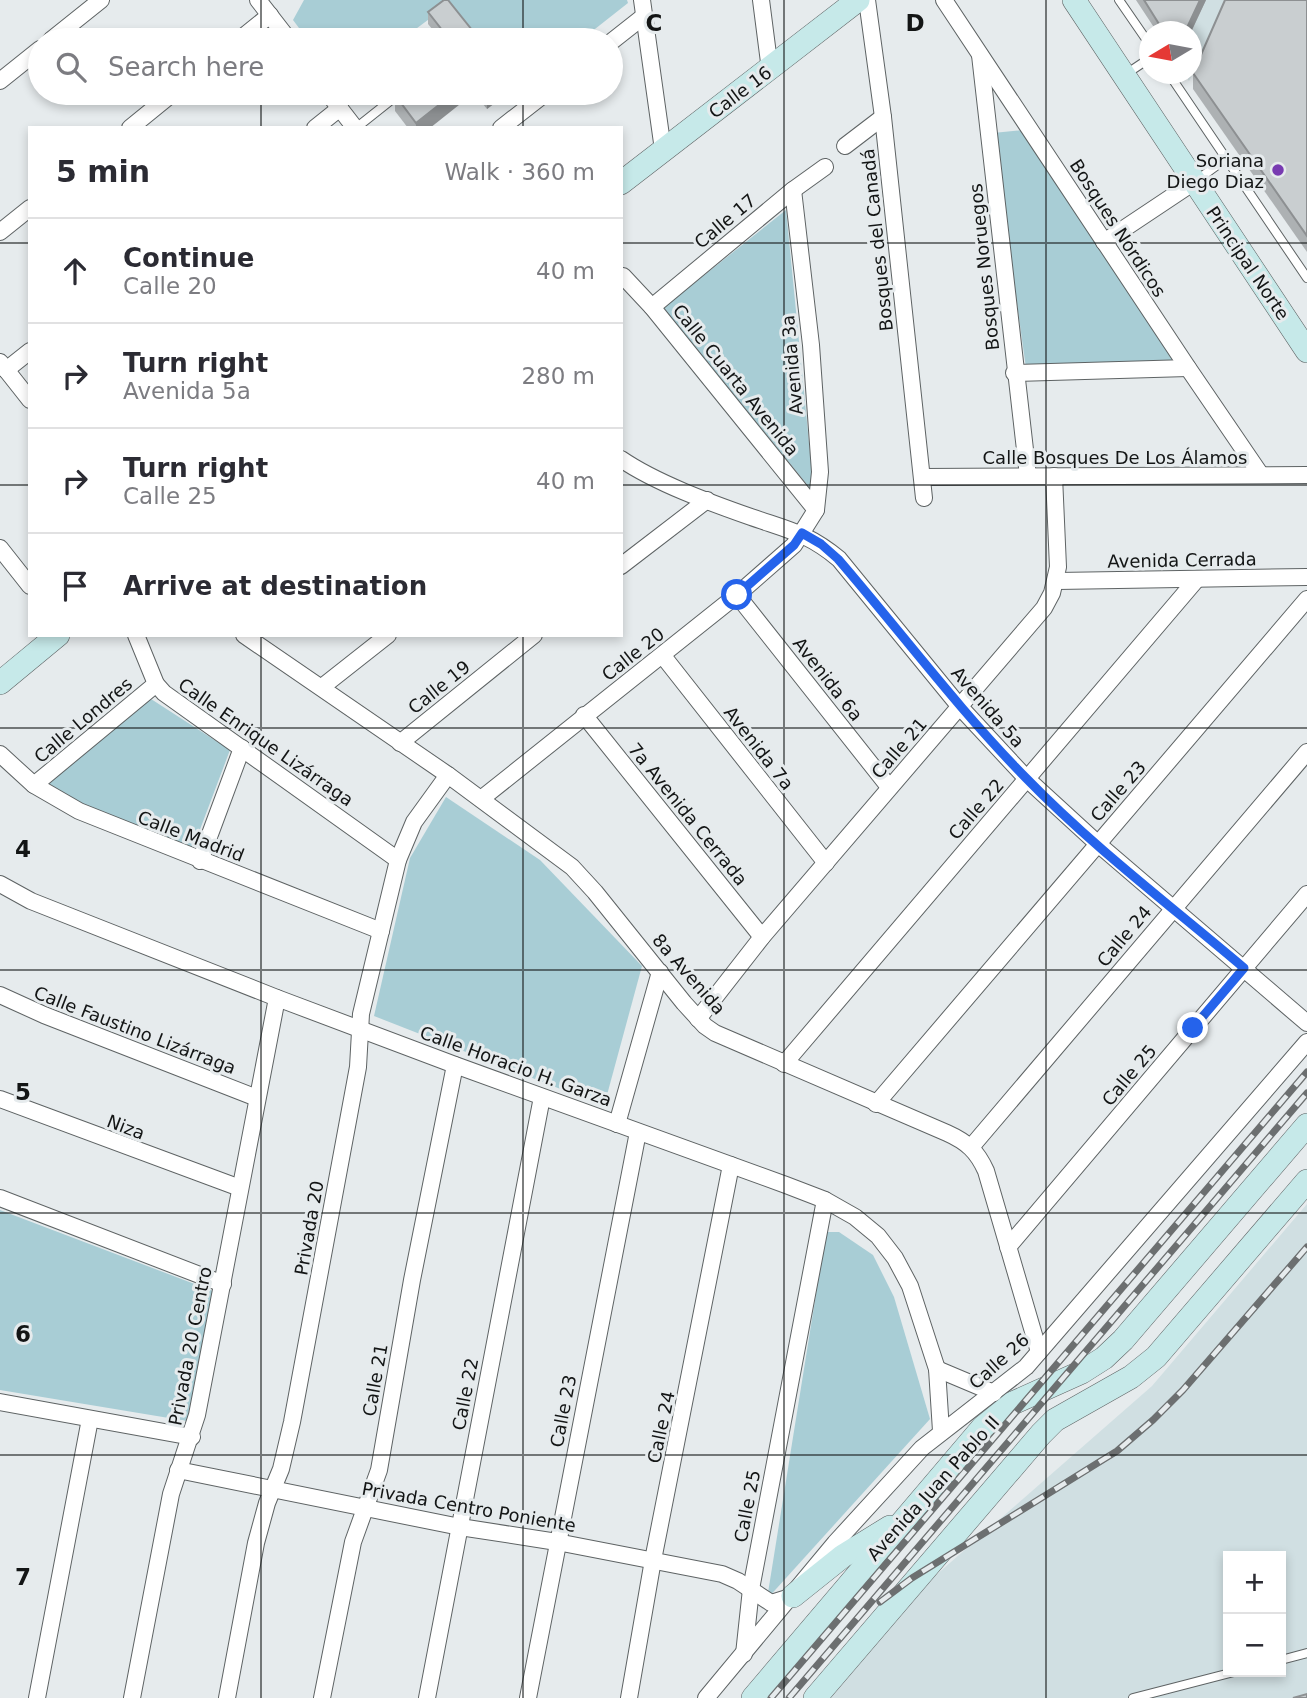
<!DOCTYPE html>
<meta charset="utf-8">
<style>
body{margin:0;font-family:"DejaVu Sans",sans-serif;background:#f2f2f3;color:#2b2b33}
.controls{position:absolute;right:21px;bottom:21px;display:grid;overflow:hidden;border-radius:0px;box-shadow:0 4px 10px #0003}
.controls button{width:63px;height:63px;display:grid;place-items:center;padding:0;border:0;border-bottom:2px solid #e1e1e2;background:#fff;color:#2b2b33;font:35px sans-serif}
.compass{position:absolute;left:1139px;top:21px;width:63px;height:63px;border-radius:50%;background:#fff;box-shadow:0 4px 10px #0003;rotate:260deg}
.stop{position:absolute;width:21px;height:21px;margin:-16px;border:5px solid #2563eb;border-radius:50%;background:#fff}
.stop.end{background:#2563eb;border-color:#fff;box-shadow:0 2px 7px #0008}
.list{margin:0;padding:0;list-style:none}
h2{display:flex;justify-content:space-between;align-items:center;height:91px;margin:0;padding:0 28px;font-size:30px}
h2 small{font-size:23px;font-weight:400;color:#7c7c81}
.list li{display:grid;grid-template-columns:46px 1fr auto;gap:21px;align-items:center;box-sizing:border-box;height:105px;padding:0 28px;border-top:2px solid #e1e1e2}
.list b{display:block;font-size:26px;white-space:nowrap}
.list p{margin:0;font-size:23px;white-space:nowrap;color:#7c7c81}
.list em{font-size:23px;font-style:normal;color:#7c7c81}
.icon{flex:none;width:38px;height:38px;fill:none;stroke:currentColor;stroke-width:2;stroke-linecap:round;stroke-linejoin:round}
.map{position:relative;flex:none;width:1307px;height:1698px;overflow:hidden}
.search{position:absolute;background:#fff;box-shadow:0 4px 10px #0003;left:28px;top:28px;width:595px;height:77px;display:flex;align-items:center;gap:18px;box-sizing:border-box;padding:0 24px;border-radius:38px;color:#7c7c81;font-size:26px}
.panel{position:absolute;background:#fff;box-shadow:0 4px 10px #0003;left:28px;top:126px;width:595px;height:511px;border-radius:0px}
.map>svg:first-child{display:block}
.built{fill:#d0dfe2;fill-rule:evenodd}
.green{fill:#a8cdd5}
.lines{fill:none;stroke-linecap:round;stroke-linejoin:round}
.lane-casing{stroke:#5e6364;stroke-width:10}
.street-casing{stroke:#5e6364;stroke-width:18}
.secondary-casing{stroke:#5e6364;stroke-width:24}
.lane{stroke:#fff;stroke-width:8}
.street{stroke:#fff;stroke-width:16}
.secondary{stroke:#c6e9e9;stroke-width:23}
.rail-casing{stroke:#6c6f70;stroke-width:7}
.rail{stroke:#e6ebed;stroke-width:4.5;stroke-dasharray:13;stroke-linecap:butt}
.wall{fill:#adb1b3}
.shaded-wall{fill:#8d9092}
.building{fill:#c9ced0;stroke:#8d9092;stroke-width:2}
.route{stroke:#2563eb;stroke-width:9}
.grid{fill:none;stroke:#131515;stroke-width:2;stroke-opacity:0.55}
.poi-dot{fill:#783bb1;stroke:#e6ebed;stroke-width:2.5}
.labels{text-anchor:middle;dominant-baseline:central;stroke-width:6;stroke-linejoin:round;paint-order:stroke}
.street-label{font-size:18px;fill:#131515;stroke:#e6ebed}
.poi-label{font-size:18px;fill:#131515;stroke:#e6ebed;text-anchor:end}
.grid-label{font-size:23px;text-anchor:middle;font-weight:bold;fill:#131515;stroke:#e6ebed;stroke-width:6;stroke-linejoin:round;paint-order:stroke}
</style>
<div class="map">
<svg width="1307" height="1698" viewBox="0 0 1307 1698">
<rect width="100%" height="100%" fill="#e6ebed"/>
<g class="built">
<polygon points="1136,0 1230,0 1189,81 1184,74 1192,74 1192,32 1157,31"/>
<path d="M 1307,1204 L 1307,1698 L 831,1698 L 935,1576 L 1152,1386 ZM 1228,1556 L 1281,1556 L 1281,1672 L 1228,1672 Z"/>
</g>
<g class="green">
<polygon points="304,0 627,0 628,3 581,40 470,40 444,8 401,40 308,40 293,20"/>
<polygon points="1024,130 1174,360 1026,368 993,133"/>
<polygon points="786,210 814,493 663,308"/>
<path d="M 151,699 L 230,750 L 193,848 C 165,837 61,804 48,784 L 51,777 Z"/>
<polygon points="446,797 540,860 642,966 604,1106 374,1016 410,858"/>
<polygon points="0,1210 213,1291 187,1421 0,1390"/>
<polygon points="826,1232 839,1232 873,1255 894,1297 930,1419 767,1599"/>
</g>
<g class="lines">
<defs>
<g id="lane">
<polyline points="1119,0 1150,45"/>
<polyline points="1126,74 1150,58"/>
<polyline points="1169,74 1307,278"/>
<polyline points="356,128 400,93"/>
<polyline points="1197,180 1227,158"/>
<polyline points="1281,1660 1307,1653"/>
<polyline points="1133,1698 1234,1672"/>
</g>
<g id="street">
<polyline points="258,0 289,40"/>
<polyline points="642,0 663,150"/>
<polyline points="761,0 770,70"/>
<polyline points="867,0 883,117 924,498"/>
<polyline points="944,0 1188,368 1261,475"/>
<polyline points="51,40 101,0"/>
<polyline points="239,40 270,15"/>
<polyline points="611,42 644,16"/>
<polyline points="980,55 1028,476"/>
<polyline points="0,81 40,49"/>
<polyline points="328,93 355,128"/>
<polyline points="130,128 173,93"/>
<polyline points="315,128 340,108"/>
<polyline points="501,128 546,93"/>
<polyline points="845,146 883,117"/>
<polyline points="0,232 30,208"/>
<polyline points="1104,242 1194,182"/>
<polyline points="623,276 652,307 816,510"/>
<polyline points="652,307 793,190 825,167"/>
<polyline points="0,362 30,400"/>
<polyline points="6,370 30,351"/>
<polyline points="1014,373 1188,368"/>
<path d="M 621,459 C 656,483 711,503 751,517 C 788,530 808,533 839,559 L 960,707 L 1027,779 L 1098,844 L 1307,1023"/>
<polyline points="923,477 1307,475"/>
<polyline points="0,548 30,586"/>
<polyline points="621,566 707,500"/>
<polyline points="1057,581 1307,577"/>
<polyline points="737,595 889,787"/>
<polyline points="136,635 156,684 164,693 398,860"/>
<path d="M 244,635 L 448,775 L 572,867 L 595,892 L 684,1003 L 705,1026 L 715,1033 L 947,1133 C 967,1142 977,1151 986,1171 L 1039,1352"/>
<polyline points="663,656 826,863"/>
<polyline points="322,687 388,635"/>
<polyline points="584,715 762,937"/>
<polyline points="400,743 534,635"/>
<polyline points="0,754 34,785 79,811 381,931"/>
<polyline points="34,785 156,684"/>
<polyline points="481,799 737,595 794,545 816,510 820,472 811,345 793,190"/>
<polyline points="200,861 242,748"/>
<polyline points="0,884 31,901 277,998 455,1065 786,1185 825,1200 855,1217 878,1236 895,1258 910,1286 937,1369 941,1431"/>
<polyline points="0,995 44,1015 257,1098"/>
<polyline points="698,1019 762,937 1044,608 1052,593 1058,567 1054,476"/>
<polyline points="784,1064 1197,579"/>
<polyline points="0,1099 240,1188"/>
<polyline points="876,1104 1307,599"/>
<polyline points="617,1124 660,972"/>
<polyline points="972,1146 1307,752"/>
<polyline points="0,1198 223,1284"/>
<polyline points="1008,1247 1307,894"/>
<polyline points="937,1369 994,1393"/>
<polyline points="0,1402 192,1437"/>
<polyline points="178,1470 460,1527 557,1542 722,1574 738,1581 771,1603 793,1596"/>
<polyline points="744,1654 751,1589 825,1200"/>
<polyline points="37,1698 90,1419"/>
<polyline points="132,1698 171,1494 197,1415 277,998"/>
<polyline points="227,1698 256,1543 267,1503 281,1469 292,1422 358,1067 361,1014 398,860 414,822 448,775"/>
<polyline points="322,1698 353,1542 379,1470 412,1280 455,1065"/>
<polyline points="427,1698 542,1097"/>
<polyline points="528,1698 638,1132"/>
<polyline points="629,1698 653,1560 731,1165"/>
<polyline points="706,1698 835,1543 922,1448 1026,1367 1307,1042"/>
</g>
<g id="secondary">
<polyline points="1074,0 1307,351"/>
<polyline points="621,183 858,0"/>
<polyline points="0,683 58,635"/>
<polyline points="793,1596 843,1556 890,1527"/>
<polyline points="753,1698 983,1427 1013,1403 1082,1372 1104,1358 1123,1340 1307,1125"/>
<polyline points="815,1698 1041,1434 1055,1420 1131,1377 1156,1357 1307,1181"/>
</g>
</defs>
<use href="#lane" class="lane-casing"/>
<use href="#street" class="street-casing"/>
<use href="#secondary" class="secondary-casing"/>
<use href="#lane" class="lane"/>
<use href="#street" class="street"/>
<use href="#secondary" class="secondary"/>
<defs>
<g id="rail">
<polyline points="880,1602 912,1578 1117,1451 1153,1420 1183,1390 1307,1247"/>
<polyline points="771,1698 1307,1072"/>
<polyline points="789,1698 1307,1093"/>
</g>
</defs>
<use href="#rail" class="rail-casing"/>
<use href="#rail" class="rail"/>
</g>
<g class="wall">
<polygon points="1136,0 1206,0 1191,32 1157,32"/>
<polygon points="1307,0 1307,252 1193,89 1193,73"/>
<polygon points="428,12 480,40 441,40 428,24"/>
<polygon points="474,93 508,93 487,109"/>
<polygon points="395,95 430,128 408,128 395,111"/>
</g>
<g class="shaded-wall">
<polygon points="1200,0 1206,0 1191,32 1185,32"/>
<polygon points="454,93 474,93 430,128 416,128 416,123"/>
<polygon points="493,93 508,93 487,109 487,97"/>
</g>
<g class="building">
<polygon points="444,0 448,0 480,40 450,40 428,12"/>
<polygon points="1144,0 1200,0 1185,32 1164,32"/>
<polygon points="1225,0 1307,0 1307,236 1193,73"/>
<polygon points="398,93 454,93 416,123 395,95"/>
<polygon points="483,93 493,93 487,97"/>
<polygon points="1307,1694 1307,1698 1293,1698"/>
</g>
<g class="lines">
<path class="route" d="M 737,595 L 794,545 L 802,533 L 821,544 L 838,559 C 901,632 959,710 1026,778 C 1093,847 1171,906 1244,968 L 1193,1028"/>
</g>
<path class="grid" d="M 261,0 L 261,40M 523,0 L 523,40M 784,0 L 784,1698M 1046,0 L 1046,1698M 261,93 L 261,128M 523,93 L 523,128M 0,243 L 30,243M 621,243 L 1307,243M 0,485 L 30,485M 621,485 L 1307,485M 261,635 L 261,1698M 523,635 L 523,1698M 0,728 L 1307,728M 0,970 L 1307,970M 0,1213 L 1307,1213M 0,1455 L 1307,1455"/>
<circle class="poi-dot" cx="1278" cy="170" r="7"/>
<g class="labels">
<g class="street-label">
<text transform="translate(740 92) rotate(-37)">Calle 16</text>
<text transform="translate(725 221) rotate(-40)">Calle 17</text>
<text transform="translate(1118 228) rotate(57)">Bosques Nórdicos</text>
<text transform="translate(877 240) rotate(-96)">Bosques del Canadá</text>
<text transform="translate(1248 263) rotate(56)">Principal Norte</text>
<text transform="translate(984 267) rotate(-96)">Bosques Noruegos</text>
<text transform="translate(792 365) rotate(-95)">Avenida 3a</text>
<text transform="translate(736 380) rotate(51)">Calle Cuarta Avenida</text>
<text x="1115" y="457">Calle Bosques De Los Álamos</text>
<text transform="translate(1182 560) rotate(-1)">Avenida Cerrada</text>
<text transform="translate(633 654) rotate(-38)">Calle 20</text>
<text transform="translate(828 679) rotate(52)">Avenida 6a</text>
<text transform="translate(439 687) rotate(-39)">Calle 19</text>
<text transform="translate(988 707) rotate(49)">Avenida 5a</text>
<text transform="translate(83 720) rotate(-40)">Calle Londres</text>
<text transform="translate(266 742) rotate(35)">Calle Enrique Lizárraga</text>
<text transform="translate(759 748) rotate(52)">Avenida 7a</text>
<text transform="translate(899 748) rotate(-49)">Calle 21</text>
<text transform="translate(1118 791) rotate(-49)">Calle 23</text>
<text transform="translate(976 809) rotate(-49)">Calle 22</text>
<text transform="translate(688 814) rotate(51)">7a Avenida Cerrada</text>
<text transform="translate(191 836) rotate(21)">Calle Madrid</text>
<text transform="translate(1124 936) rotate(-50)">Calle 24</text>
<text transform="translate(689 974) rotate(49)">8a Avenida</text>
<text transform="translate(135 1030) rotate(21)">Calle Faustino Lizárraga</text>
<text transform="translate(516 1066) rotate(20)">Calle Horacio H. Garza</text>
<text transform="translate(1129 1075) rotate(-50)">Calle 25</text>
<text transform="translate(126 1127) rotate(21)">Niza</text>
<text transform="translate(309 1228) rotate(-80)">Privada 20</text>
<text transform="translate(190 1346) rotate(-79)">Privada 20 Centro</text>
<text transform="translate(999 1361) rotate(-42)">Calle 26</text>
<text transform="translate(375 1380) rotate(-80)">Calle 21</text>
<text transform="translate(465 1394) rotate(-79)">Calle 22</text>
<text transform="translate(563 1411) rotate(-79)">Calle 23</text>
<text transform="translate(661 1427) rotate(-78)">Calle 24</text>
<text transform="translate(933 1488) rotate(-48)">Avenida Juan Pablo II</text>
<text transform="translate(747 1506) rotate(-79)">Calle 25</text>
<text transform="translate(469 1507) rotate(10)">Privada Centro Poniente</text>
</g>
<g class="poi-label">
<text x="1264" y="160">Soriana<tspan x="1264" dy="21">Diego Diaz</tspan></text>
</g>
</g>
<g class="grid-label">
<text x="654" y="31">C</text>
<text x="915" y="31">D</text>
<text x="23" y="857">4</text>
<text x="23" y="1100">5</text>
<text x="23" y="1342">6</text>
<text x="23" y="1585">7</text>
</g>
</svg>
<div class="controls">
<button>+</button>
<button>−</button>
</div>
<svg class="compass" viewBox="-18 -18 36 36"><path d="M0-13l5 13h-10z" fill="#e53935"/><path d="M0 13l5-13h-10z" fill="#7c7c81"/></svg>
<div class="stop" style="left:737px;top:595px"></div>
<div class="stop end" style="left:1193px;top:1028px"></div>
<div class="search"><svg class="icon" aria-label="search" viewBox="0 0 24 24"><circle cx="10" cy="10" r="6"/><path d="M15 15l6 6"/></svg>Search here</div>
<section class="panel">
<h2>5 min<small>Walk · 360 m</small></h2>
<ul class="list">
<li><svg class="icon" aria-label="ahead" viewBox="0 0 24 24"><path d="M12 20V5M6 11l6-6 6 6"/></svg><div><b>Continue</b><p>Calle 20</p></div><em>40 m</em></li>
<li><svg class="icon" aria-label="right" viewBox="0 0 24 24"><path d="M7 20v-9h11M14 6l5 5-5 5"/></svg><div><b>Turn right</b><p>Avenida 5a</p></div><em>280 m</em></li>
<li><svg class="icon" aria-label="right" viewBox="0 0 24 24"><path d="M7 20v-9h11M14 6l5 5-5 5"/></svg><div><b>Turn right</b><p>Calle 25</p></div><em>40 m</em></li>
<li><svg class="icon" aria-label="arrive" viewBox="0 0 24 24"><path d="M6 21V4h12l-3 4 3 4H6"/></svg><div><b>Arrive at destination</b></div></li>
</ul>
</section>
</div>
